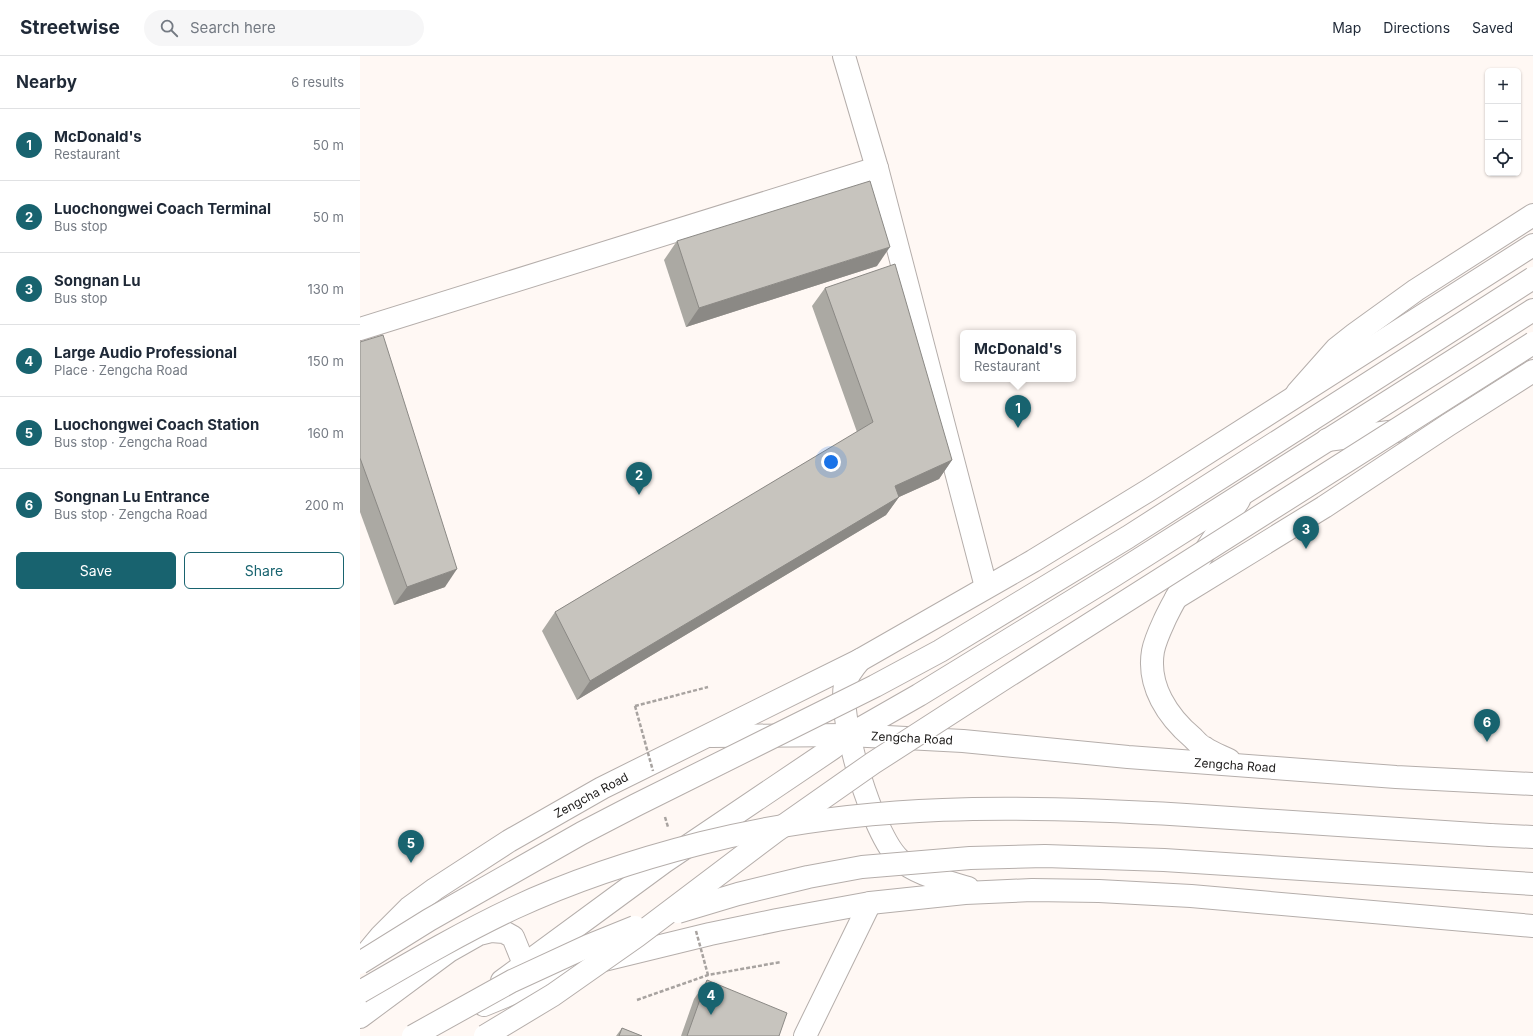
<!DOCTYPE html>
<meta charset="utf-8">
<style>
body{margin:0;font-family:Inter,sans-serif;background:#f6f6f7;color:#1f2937}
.controls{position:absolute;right:12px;top:12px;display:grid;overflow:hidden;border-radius:6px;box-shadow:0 1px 3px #0004}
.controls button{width:36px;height:36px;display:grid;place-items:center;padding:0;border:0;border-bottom:1px solid #e0e1e3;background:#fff;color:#1f2937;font:20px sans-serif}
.you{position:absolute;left:471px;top:406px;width:14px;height:14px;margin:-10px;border:3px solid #fff;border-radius:50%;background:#1a73e8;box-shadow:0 0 0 6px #1a73e833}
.badge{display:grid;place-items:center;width:26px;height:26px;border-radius:50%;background:#18636f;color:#fff;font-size:13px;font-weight:700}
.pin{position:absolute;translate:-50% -33px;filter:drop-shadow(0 1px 2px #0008)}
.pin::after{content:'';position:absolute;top:21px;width:14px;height:12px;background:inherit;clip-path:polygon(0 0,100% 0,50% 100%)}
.popup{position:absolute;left:600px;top:274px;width:116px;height:52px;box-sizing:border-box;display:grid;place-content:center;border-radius:6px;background:#fff;filter:drop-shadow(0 1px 3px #0005);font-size:13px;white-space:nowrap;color:#747a83}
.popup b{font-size:15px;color:#1f2937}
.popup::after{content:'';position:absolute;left:50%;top:100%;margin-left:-8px;border:8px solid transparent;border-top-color:#fff}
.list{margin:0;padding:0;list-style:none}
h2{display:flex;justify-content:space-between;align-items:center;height:52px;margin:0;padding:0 16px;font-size:17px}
h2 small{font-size:13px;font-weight:400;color:#747a83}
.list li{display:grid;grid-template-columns:26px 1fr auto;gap:12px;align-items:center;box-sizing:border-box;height:72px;padding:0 16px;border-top:1px solid #e0e1e3}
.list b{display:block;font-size:15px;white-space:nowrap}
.list p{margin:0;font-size:13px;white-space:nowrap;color:#747a83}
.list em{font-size:13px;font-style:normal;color:#747a83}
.actions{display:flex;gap:8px;padding:12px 16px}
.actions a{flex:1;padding:9px 0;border:1px solid #18636f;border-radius:6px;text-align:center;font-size:14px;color:#18636f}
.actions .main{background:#18636f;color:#fff}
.icon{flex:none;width:22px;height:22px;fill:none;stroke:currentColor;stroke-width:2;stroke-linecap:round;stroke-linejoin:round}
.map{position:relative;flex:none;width:1173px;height:980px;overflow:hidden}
header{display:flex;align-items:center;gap:24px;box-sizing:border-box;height:56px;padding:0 20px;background:#fff;border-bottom:1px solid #e0e1e3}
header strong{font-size:19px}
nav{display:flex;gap:22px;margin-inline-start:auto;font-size:14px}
.search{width:280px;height:36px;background:#f6f6f7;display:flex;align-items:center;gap:10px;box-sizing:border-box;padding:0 14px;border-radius:22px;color:#747a83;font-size:15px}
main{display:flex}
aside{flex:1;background:#fff}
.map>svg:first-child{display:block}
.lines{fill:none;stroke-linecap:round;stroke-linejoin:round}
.minor-casing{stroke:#b5aeab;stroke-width:24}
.major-casing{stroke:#b5aeab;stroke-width:24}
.highway-casing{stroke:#b5aeab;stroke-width:24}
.path{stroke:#a8a3a0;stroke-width:2.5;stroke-dasharray:4 2;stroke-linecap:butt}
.minor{stroke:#fff;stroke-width:22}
.major{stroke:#fff;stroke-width:22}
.highway{stroke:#fff;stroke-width:22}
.highway-bridge-casing{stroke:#b5aeab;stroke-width:24;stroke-linecap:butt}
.path-bridge{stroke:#a8a3a0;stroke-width:2.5;stroke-dasharray:4 2;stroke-linecap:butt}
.highway-bridge{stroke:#fff;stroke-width:22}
.wall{fill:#aba9a3}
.shaded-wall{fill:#8b8985}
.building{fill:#c7c4be;stroke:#8b8985}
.labels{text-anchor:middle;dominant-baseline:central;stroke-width:3;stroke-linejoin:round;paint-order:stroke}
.street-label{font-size:12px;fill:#1a1817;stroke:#fff}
</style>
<header>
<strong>Streetwise</strong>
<div class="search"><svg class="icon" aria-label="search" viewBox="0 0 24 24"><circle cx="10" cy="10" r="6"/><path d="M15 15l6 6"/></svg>Search here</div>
<nav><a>Map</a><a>Directions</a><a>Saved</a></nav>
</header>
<main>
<aside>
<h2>Nearby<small>6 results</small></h2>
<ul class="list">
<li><span class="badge">1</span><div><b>McDonald's</b><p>Restaurant</p></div><em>50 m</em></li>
<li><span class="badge">2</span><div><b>Luochongwei Coach Terminal</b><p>Bus stop</p></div><em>50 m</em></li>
<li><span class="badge">3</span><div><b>Songnan Lu</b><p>Bus stop</p></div><em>130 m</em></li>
<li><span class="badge">4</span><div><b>Large Audio Professional</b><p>Place · Zengcha Road</p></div><em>150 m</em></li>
<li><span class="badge">5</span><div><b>Luochongwei Coach Station</b><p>Bus stop · Zengcha Road</p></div><em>160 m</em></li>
<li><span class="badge">6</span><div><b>Songnan Lu Entrance</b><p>Bus stop · Zengcha Road</p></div><em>200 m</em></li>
</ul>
<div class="actions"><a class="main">Save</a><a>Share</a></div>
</aside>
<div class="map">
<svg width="1173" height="980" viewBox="0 0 1173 980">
<rect width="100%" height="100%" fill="#fff8f4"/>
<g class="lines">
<defs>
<g id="minor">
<polyline points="484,0 517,112 626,531"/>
<polyline points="0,273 517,112"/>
<polyline points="937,337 976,293 995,278 1056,234 1173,159"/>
<polyline points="967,384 1037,375"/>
<polyline points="816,542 964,451 1088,369 1173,315"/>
<polyline points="0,961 89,895 119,878 131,875 144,876 153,881 164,908"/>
<polyline points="445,980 510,847"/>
</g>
<g id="major">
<path d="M 500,604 C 494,611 487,619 485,629 C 478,663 513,779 539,803 C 556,819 587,825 608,832"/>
<polyline points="351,680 489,679 603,685 768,701 1036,721 1173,728"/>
<path d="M 869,704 C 861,700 852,697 845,692 C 840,690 837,686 833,682 C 808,661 787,630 793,595 C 795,584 801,572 806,561 C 826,520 854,483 879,444"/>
<polyline points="1,904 21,880 49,852 75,833 149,785 242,732 500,604 673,505 789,434 1173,189"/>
<polyline points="142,925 304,806 473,692 489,679 559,639 753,520 1173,254"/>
<polyline points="124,949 219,910 350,878 417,864 510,847 605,837 672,834 739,835 831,840 1173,870"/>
</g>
<g id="highway">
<polyline points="1130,779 1173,781"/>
<polyline points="1126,825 1173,828"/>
</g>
</defs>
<use href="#minor" class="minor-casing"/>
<use href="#major" class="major-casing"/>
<use href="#highway" class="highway-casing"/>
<g class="path">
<polyline points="275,650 348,631"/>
<polyline points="277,944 348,919 421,906"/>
</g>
<use href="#minor" class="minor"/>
<use href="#major" class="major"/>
<use href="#highway" class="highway"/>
<defs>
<g id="highway-bridge">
<polyline points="318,856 378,838 448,821 502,811 610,802 685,800 804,804 1126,825"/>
<polyline points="0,907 69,864 222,777 276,749 515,630 580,595 768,481 1173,222"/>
<path d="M 0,936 C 50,907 101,877 154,852 C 214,824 279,803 342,787 C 503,746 662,749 826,759 C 927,765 1028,772 1130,779"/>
<polyline points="53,980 152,925 228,890 275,871"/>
<polyline points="125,980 193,939 277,880 416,775 513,707 648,620 1173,287"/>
</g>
</defs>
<use href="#highway-bridge" class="highway-bridge-casing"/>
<g class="path-bridge">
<polyline points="275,650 293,715"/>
<polyline points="305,761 308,771"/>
<polyline points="336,875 348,919"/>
</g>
<use href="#highway-bridge" class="highway-bridge"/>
</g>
<g class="wall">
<polygon points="317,185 517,210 326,271 304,204"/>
<polygon points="465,232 592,404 579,423 539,441 526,459 217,644 182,575 195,556 497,376 452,250"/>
<polygon points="0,286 85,531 34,549 0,456"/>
<polygon points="347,924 419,980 321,980 334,943"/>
<polygon points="262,972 282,980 256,980"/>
</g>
<g class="shaded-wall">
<polygon points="530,191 517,210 326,271 339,252"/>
<polygon points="592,404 579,423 539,441 526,459 217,644 230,625 535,430"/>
<polygon points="97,513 85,531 34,549 47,531"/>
</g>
<g class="building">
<polygon points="510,125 530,191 339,252 317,185"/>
<polygon points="535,208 592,404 535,430 539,441 230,625 195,556 513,366 465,232"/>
<polygon points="23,279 97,513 47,531 0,402 0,286"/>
<polygon points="347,924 427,957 419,980 327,980"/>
<polygon points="262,972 282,980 259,980"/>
</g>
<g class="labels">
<g class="street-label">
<text transform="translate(552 682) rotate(3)">Zengcha Road</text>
<text transform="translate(875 709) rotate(4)">Zengcha Road</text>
<text transform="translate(231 739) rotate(-28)">Zengcha Road</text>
</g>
</g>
</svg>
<div class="controls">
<button>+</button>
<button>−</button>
<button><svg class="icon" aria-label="locate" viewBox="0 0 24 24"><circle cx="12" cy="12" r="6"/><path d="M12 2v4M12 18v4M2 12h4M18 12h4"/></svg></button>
</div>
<div class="you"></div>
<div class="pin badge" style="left:658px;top:372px">1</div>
<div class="popup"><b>McDonald's</b>Restaurant</div>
<div class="pin badge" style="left:279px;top:439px">2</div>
<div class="pin badge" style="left:946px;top:493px">3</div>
<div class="pin badge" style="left:351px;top:959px">4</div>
<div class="pin badge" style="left:51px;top:807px">5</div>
<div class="pin badge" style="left:1127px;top:686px">6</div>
</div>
</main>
